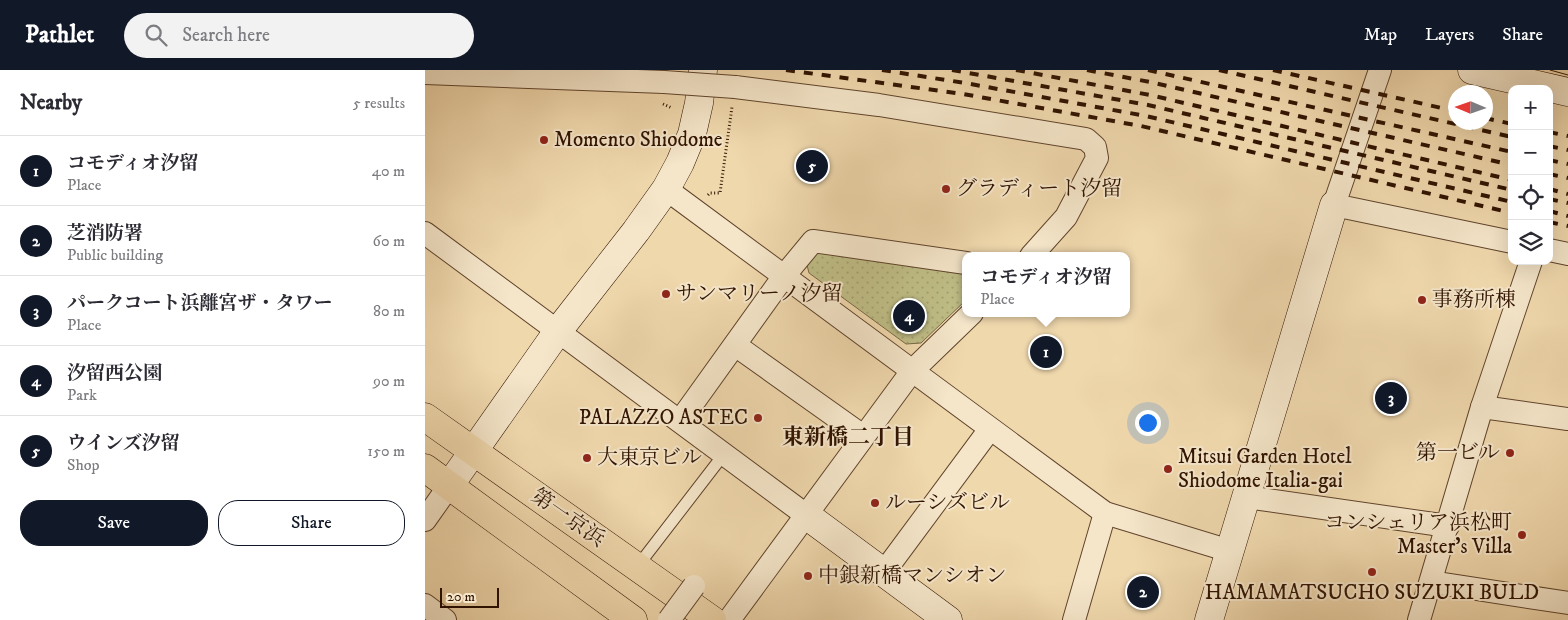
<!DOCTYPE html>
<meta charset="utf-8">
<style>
body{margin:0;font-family:"IM FELL DW Pica","Noto Serif JP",serif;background:#f2f2f3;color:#2b2b33}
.controls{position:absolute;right:15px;top:15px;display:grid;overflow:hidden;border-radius:10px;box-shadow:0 5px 20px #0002}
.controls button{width:45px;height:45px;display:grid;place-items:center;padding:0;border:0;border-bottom:1px solid #e1e1e2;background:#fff;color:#2b2b33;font:25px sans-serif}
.compass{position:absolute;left:1023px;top:15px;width:45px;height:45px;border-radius:50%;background:#fff;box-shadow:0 5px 20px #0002;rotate:272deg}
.scale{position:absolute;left:15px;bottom:12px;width:59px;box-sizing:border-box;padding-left:5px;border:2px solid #301301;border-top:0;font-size:14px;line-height:18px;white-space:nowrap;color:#301301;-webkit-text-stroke:4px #f5e6ca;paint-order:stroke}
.you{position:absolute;left:722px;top:352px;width:18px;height:18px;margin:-12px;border:4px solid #fff;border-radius:50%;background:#1a73e8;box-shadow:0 0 0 8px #1a73e833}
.badge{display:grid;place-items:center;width:32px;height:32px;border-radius:50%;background:#111827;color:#fff;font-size:16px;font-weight:700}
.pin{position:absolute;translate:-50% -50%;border:2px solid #fff;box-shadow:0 1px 5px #0006}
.popup{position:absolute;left:537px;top:182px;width:168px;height:65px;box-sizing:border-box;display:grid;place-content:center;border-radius:10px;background:#fff;filter:drop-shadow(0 1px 4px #0005);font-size:16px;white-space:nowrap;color:#7c7c81}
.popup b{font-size:19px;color:#2b2b33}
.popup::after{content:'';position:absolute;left:50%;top:100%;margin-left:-10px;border:10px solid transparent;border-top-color:#fff}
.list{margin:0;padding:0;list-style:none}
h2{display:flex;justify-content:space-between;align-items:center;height:65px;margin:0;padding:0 20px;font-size:21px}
h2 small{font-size:16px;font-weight:400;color:#7c7c81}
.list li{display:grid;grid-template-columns:32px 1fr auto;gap:15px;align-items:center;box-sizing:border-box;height:70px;padding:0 20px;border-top:1px solid #e1e1e2}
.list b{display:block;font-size:19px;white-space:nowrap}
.list p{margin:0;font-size:16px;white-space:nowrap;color:#7c7c81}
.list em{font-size:16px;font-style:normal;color:#7c7c81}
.actions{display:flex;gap:10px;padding:15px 20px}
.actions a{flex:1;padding:11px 0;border:1px solid #111827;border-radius:20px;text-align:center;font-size:18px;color:#111827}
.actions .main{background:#111827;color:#fff}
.icon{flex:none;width:28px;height:28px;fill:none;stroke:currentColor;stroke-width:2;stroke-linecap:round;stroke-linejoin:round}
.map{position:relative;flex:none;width:1143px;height:550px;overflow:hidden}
header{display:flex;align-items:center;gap:30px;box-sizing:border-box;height:70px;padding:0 25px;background:#111827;color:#fff}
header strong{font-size:24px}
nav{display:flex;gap:28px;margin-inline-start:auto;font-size:18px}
.search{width:350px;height:45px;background:#f2f2f3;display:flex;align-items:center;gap:12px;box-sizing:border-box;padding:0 18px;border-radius:28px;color:#7c7c81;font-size:19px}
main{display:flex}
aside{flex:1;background:#fff}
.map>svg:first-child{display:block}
.park{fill:url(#park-dots);stroke:#786844}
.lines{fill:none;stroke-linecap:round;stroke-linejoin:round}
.lane-casing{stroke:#60442c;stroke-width:13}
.street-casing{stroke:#60442c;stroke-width:24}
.secondary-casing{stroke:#301301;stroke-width:29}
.highway-casing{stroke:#301301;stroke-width:29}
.path{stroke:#301301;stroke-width:3;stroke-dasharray:1 2.5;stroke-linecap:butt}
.lane{stroke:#f5e6ca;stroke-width:11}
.street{stroke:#f5e6ca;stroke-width:22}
.secondary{stroke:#f5e6ca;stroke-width:28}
.highway{stroke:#f0d8ad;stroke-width:28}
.tram{stroke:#301301;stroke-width:1}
.rail{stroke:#301301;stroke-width:4;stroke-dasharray:9 9;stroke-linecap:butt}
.street-bridge-casing{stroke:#60442c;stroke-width:24;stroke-linecap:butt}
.street-bridge{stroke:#f5e6ca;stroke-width:22}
.poi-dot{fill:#8f2418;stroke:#f5e6ca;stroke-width:2}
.labels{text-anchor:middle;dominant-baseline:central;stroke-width:4;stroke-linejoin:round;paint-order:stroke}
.poi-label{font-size:21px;fill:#301301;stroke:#f5e6ca;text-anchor:start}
.street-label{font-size:21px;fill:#301301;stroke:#f5e6ca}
.neighbourhood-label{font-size:22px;font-weight:bold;fill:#301301;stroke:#f5e6ca}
</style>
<header>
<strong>Pathlet</strong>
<div class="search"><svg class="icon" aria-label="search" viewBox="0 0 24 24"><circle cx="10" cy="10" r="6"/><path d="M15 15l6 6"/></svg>Search here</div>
<nav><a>Map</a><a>Layers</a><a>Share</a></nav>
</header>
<main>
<aside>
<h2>Nearby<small>5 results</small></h2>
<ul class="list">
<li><span class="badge">1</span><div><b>コモディオ汐留</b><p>Place</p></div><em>40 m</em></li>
<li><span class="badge">2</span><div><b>芝消防署</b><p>Public building</p></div><em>60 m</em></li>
<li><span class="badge">3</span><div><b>パークコート浜離宮ザ・タワー</b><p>Place</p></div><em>80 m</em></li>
<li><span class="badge">4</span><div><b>汐留西公園</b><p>Park</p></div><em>90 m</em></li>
<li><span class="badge">5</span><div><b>ウインズ汐留</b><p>Shop</p></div><em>150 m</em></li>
</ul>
<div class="actions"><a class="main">Save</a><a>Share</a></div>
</aside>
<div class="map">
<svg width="1143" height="550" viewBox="0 0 1143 550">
<defs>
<pattern id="park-dots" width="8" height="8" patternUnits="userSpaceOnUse" patternTransform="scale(1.25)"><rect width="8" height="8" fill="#bfbd86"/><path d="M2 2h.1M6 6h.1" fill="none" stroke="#a4a272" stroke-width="1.8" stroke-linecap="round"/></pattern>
</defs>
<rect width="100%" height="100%" fill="#f0d8ad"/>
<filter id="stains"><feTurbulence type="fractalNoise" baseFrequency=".004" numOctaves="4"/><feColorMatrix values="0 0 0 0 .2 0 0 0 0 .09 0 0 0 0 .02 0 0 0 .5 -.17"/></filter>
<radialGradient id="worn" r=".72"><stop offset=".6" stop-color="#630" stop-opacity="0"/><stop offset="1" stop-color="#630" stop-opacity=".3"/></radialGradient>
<polygon class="park" points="389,182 541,203 541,230 496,273 481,274 384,203 381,191"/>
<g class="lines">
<defs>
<polyline id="lane" points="212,497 299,384"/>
<g id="street">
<polyline points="955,0 909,135 1087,172"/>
<polyline points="0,3 239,12"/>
<polyline points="310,17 454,35 661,69 670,77 672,88 641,147 606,186"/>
<polyline points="241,119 680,443 805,481"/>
<polyline points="0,163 381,445"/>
<polyline points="1124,180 1143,184"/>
<polyline points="310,275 438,366"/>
<polyline points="1057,337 1143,349"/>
<polyline points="255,351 359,206 388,171 541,193"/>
<polyline points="821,427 1023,456"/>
<polyline points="0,450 24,416"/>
<polyline points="459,502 565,359"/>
<polyline points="1006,512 1143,533"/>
<polyline points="0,535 20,550"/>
<polyline points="304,550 487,301 547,243"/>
<polyline points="649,550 680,443"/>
<polyline points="994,550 1057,337 1106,191"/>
</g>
<g id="secondary">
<polyline points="1047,0 1143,22"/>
<polyline points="24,416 133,261 211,161 241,119 255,93 267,64 274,33 278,0"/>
<polyline points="381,445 523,550"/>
<polyline points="784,550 909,135"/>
</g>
<g id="highway">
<polyline points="0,347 287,550"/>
<polyline points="0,398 208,550"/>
</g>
</defs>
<use href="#lane" class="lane-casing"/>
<use href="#street" class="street-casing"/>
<use href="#secondary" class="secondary-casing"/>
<use href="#highway" class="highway-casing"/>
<g class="path">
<polyline points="238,34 247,38"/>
<polyline points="283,125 285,123 295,123 307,37"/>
</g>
<use href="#lane" class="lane"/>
<use href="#street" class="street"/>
<use href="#secondary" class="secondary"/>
<use href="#highway" class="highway"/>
<polyline class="tram" points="1125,0 1143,5"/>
<g class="rail">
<polyline points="361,0 538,24 716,56 1087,143"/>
<polyline points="457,0 540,13 721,46 1087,132"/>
<polyline points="527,0 723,35 1087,120"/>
<polyline points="591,0 725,25 1087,110"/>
<polyline points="662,0 725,12 1087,95"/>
<polyline points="723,0 1087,82"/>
<polyline points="794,0 1087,67"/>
<polyline points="848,0 1030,41"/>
<polyline points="1060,48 1087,54"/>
<polyline points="1124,62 1143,66"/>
<polyline points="1124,76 1143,80"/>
<polyline points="1124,90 1143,94"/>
<polyline points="1124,104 1143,108"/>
<polyline points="1124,119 1143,124"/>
<polyline points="1124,129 1143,133"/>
<polyline points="1124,141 1143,146"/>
<polyline points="1124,152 1143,156"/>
</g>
<defs>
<g id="street-bridge">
<polyline points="239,12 310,17"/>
<polyline points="244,550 269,516"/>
</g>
</defs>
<use href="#street-bridge" class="street-bridge-casing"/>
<use href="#street-bridge" class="street-bridge"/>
</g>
<g class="poi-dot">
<circle cx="119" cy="70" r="5"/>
<circle cx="521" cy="119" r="5"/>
<circle cx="241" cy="224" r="5"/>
<circle cx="997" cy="230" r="5"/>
<circle cx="333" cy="348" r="5"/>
<circle cx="1085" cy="383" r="5"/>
<circle cx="162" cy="388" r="5"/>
<circle cx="743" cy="399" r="5"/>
<circle cx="450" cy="433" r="5"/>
<circle cx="1097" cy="465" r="5"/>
<circle cx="947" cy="502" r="5"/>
<circle cx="383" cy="506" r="5"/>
</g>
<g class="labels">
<g class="poi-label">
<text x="129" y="70">Momento Shiodome</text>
<text x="531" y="119">グラディート汐留</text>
<text x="251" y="224">サンマリーノ汐留</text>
<text x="1007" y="230">事務所棟</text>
<text x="323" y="348" text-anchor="end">PALAZZO ASTEC</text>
<text x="1075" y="383" text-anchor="end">第一ビル</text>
<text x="753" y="387">Mitsui Garden Hotel<tspan x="753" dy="24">Shiodome Italia-gai</tspan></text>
<text x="172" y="388">大東京ビル</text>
<text x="460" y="433">ルーシズビル</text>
<text x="1087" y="453" text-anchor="end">コンシェリア浜松町<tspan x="1087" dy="24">Master’s Villa</tspan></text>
<text x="393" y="506">中銀新橋マンシオン</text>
<text x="947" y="523" text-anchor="middle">HAMAMATSUCHO SUZUKI BULD</text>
</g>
<g class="street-label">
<text transform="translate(143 448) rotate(35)">第一京浜</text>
</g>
<g class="neighbourhood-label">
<text x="423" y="367">東新橋二丁目</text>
</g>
</g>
<rect width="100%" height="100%" filter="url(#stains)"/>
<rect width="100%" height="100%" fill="url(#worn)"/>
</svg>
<div class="controls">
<button>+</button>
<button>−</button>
<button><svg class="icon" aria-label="locate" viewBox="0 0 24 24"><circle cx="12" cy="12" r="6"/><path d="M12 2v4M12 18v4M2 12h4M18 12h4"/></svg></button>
<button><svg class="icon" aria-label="layers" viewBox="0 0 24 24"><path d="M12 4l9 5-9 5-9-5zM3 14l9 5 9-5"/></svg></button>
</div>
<svg class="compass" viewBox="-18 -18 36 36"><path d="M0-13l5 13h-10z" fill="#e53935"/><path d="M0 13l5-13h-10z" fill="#7c7c81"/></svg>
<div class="scale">20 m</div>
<div class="you"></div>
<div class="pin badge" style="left:621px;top:282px">1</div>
<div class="popup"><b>コモディオ汐留</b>Place</div>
<div class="pin badge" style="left:718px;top:522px">2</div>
<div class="pin badge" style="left:966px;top:328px">3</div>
<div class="pin badge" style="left:484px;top:246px">4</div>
<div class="pin badge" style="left:387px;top:96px">5</div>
</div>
</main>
